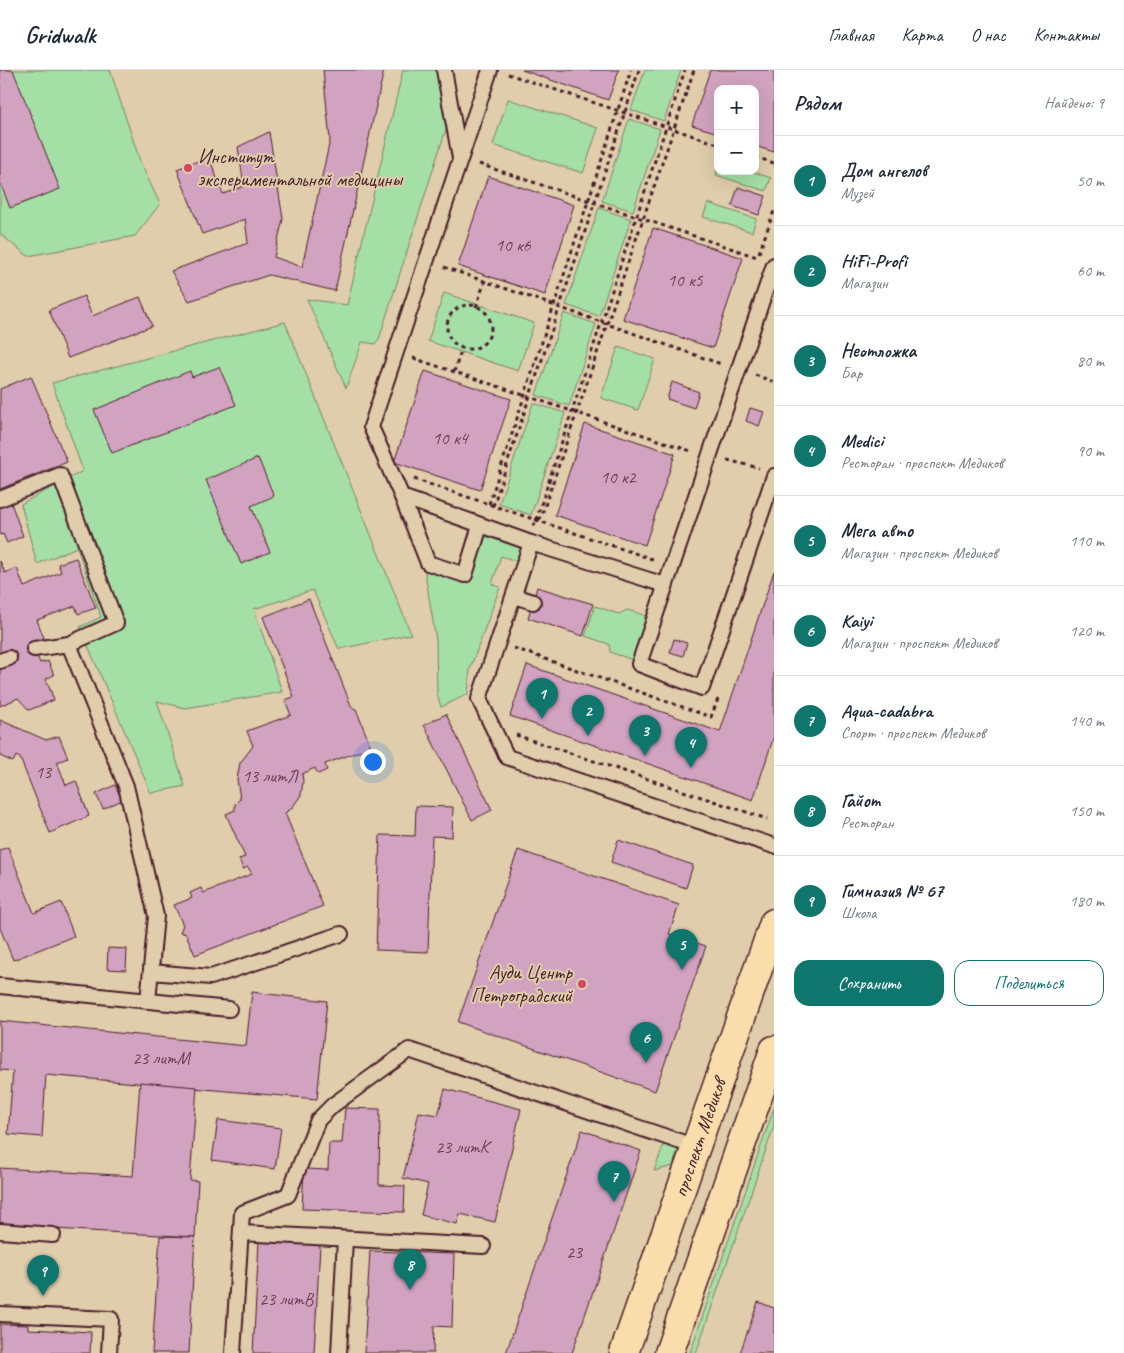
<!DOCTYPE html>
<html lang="ru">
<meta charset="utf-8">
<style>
body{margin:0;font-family:Caveat,sans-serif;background:#f2f2f3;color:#1f2937}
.controls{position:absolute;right:15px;top:15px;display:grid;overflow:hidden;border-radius:10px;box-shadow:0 5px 20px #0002}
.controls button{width:45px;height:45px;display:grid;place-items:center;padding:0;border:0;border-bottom:1px solid #e0e1e3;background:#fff;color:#1f2937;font:25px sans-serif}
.you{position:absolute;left:372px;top:691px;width:18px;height:18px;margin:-12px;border:4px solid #fff;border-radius:50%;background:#1a73e8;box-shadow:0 0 0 8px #1a73e833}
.badge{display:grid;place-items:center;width:32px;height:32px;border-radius:50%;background:#0f766e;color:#fff;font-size:16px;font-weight:700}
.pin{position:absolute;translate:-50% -41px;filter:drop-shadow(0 1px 2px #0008)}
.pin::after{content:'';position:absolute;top:26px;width:18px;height:15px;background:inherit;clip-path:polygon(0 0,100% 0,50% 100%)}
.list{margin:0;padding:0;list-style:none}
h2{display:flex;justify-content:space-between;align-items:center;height:65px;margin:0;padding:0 20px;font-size:21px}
h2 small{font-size:16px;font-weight:400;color:#747a83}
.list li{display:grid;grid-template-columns:32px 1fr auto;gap:15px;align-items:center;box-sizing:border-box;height:90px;padding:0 20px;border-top:1px solid #e0e1e3}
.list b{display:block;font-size:19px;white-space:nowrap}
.list p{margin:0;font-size:16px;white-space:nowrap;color:#747a83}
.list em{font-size:16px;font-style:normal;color:#747a83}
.actions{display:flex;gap:10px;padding:15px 20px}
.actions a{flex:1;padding:11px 0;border:1px solid #0f766e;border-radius:15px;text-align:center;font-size:18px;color:#0f766e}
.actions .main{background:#0f766e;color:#fff}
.map{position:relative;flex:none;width:774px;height:1283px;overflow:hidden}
header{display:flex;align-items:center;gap:30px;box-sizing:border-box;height:70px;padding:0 25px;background:#fff;border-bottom:1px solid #e0e1e3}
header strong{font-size:24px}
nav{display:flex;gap:28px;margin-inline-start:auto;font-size:18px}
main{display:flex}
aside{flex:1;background:#fff}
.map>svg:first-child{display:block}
.green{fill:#a4e0a6;stroke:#778068}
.building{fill:#d2a2c1;stroke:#4a1f2b}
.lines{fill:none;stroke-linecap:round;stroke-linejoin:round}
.service-casing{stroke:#4a1f2b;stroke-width:18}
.primary-casing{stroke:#4a1f2b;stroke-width:31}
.path{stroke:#4a1f2b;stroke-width:3;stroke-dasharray:4 4;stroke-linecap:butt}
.service{stroke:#dfcdab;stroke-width:14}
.primary{stroke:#f9deab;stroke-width:28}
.poi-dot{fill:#d1495b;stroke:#dfcdab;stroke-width:2}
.labels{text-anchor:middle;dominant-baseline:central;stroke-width:4;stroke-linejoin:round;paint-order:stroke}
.number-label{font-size:18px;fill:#6c4050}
.poi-label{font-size:20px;fill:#4a1f2b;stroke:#dfcdab;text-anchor:start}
.street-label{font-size:20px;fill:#4a1f2b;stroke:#dfcdab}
</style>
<header>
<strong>Gridwalk</strong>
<nav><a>Главная</a><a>Карта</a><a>О нас</a><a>Контакты</a></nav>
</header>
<main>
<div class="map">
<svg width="774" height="1283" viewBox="0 0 774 1283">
<rect width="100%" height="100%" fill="#dfcdab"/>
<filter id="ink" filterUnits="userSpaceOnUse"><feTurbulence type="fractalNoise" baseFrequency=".02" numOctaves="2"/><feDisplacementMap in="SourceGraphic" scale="10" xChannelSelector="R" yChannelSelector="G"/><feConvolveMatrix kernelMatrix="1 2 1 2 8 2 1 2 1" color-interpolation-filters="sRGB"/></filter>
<g filter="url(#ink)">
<g class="green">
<polygon points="0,0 110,0 141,94 160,134 135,166 28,186 0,164"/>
<polygon points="403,0 436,0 446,59 379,269 375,274 362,272 346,318 307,229 347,235"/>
<polygon points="645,0 681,0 664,51 631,40"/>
<polygon points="508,29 598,58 583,103 493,75"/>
<polygon points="629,49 660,59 633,141 602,131"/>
<polygon points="718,98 718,101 751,101 771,108 766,121 716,105"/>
<polygon points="708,133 756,149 752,162 703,147"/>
<polygon points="599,138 631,149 599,246 566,235"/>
<polygon points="444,223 534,253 518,301 428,271"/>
<polygon points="564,243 596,254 569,336 536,325"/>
<polygon points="285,252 411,564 339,579 313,520 254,539 282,622 185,638 157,631 185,716 151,723 80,557 101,547 77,477 37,494 21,434 83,401 52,313"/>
<polygon points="618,277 655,289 638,340 601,328"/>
<polygon points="533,333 565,343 531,445 499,434"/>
<polygon points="489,463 524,477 522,493 501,486 492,514 500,517 470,599 468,624 441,637 437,624 436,570 425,503 428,495 466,507 484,464"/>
<polygon points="595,536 619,544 627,540 644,545 647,553 633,588 630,589 610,582 609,574 585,566"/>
<polygon points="774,1038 774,1056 696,1283 690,1283"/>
<polygon points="664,1074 678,1078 673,1096 654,1101"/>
</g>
<g class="building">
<polygon points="0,0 13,0 60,119 10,138 0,112"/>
<polygon points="323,0 384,0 335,221 269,205 189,231 171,201 248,173 245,149 202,164 177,99 209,87 223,124 244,116 238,77 269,62 283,149 274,187 302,197 330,70"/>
<polygon points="522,0 619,0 608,30"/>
<polygon points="710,0 774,0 774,82 755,76 755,19 718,19 718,63 692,55"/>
<polygon points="488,106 574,135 545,225 458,196"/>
<polygon points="738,117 766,126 759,145 732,136"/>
<polygon points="653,158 743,188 713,278 623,249"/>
<polygon points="84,226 92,246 140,227 152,256 68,288 49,240"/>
<polygon points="219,297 236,335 112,383 94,340 190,301 192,307"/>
<polygon points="425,301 511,329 480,420 394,392"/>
<polygon points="31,306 67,392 0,419 0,319"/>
<polygon points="672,312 699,322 694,338 667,329"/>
<polygon points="750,338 764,342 759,356 746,351"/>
<polygon points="585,354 675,384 645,475 555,445"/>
<polygon points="258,388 274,426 251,436 270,482 241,494 206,410"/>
<polygon points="11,433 23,466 7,473 3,464 0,465 0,437"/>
<polygon points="76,488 96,538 78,544 75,536 37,550 44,568 32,573 40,593 48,591 54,605 46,609 54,630 29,640 18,628 0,636 0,598 11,593 0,584 0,491 5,503 17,498 24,517 61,502 58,494"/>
<polygon points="774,501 774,666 753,730 510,646 527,595 720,662"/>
<polygon points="537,517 593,534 583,566 528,548"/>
<polygon points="309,529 352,638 356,639 371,677 325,694 327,700 318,704 315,698 302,704 303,711 301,725 292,738 285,743 323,836 195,885 186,864 180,862 183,855 174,835 192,828 190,823 201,818 203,823 252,804 248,797 243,799 239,789 245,787 226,744 235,740 235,734 240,729 237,709 240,693 253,676 247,661 291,645 285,630 294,627 263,547"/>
<polygon points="674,569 687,573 683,586 670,582"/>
<polygon points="446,644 492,740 472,750 424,655"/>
<polygon points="0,650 46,670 59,666 68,688 57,692 66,715 76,711 89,746 50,763 20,688 16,686 13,692 0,686"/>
<polygon points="115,715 122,730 103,739 96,724"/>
<polygon points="416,736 453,737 452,767 432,766 428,882 376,880 380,765 415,766"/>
<polygon points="618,770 693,795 686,818 611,792"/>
<polygon points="8,777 34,843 61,832 74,866 13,890 0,858 0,780"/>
<polygon points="518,780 679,835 669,864 706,876 655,1021 458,952"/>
<polygon points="108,878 127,879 126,900 107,899"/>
<polygon points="252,922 327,931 317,1029 46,1005 42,1067 8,1064 13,1001 0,1000 0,951 246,976"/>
<polygon points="140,1012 197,1017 190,1110 198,1111 195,1167 0,1156 0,1098 133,1106"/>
<polygon points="445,1019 521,1039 495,1152 460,1144 457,1154 421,1145 428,1114 403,1108 419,1042 438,1045"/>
<polygon points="345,1038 380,1039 379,1115 405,1116 404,1142 302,1139 304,1099 328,1100 329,1073 342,1073"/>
<polygon points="218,1050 281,1058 275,1099 212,1090"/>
<polygon points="582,1060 641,1081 572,1283 506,1283"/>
<polygon points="160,1166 195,1167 189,1283 152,1283"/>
<polygon points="259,1172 320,1175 314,1283 253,1283"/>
<polygon points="370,1181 454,1184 452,1257 434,1256 433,1283 364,1283"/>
<polygon points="758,1232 774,1238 774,1283 740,1283"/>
<polygon points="0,1254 28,1255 28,1259 91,1262 90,1283 0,1283"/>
</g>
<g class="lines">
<defs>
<g id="service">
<polyline points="444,0 460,88"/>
<polyline points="490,0 371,357 402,427 531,473 479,629 507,687 774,776"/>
<polyline points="774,195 639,594 702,618 774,406"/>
<polyline points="402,427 428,493 465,505 480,456"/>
<polyline points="0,429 60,405 116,553 69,574"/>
<polyline points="531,473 665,515"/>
<polyline points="514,526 533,532"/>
<polyline points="34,579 69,574 126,716 156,846 148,931"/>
<polyline points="0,591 9,588"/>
<polyline points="151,902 211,907 341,864"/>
<polyline points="0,916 229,939"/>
<polyline points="0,1161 53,1165"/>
<polyline points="241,1163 483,1176"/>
<polyline points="0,1244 111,1249 109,1283"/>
<polyline points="233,1283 242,1143 288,1125 318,1050 333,1035 409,980 696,1077"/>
<polyline points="339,1283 345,1169"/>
</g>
<g id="primary">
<path id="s1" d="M 624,1283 L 774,853"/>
<polyline points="669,1283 774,980"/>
</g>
</defs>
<use href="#service" class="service-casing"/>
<use href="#primary" class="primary-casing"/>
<g class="path">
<polyline points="508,4 718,74"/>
<polyline points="755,87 774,93"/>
<polyline points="479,94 757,187"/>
<polyline points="759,183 774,141"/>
<polyline points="444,197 721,294"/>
<circle cx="469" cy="257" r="22"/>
<polyline points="476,237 485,211"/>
<polyline points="413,288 691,381"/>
<polyline points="454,302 462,278"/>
<polyline points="755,305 774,312"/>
<polyline points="727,390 759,398"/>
<polyline points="414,409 655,490"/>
<polyline points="489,434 631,0"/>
<polyline points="493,436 639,0"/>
<polyline points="536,450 685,0"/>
<polyline points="533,456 541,447 694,0"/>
<polyline points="514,578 711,647 718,629"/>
<polyline points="516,665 767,749"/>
</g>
<use href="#service" class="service"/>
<use href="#primary" class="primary"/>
</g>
</g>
<g class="poi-dot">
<circle cx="188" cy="98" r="5"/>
<circle cx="582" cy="914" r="5"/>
</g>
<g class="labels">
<g class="number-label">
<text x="513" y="175">10 к6</text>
<text x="685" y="210">10 к5</text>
<text x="450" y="368">10 к4</text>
<text x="618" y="407">10 к2</text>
<text x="43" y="702">13</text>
<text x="270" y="706">13 литЛ</text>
<text x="161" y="988">23 литМ</text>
<text x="462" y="1077">23 литК</text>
<text x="574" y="1182">23</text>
<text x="286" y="1229">23 литВ</text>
</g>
<g class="poi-label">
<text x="198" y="86">Институт<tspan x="198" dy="23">экспериментальной медицины</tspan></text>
<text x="572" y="902" text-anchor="end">Ауди Центр<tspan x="572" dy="23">Петроградский</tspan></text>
</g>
<g class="street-label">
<text stroke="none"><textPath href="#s1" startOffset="228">проспект Медиков</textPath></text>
</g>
</g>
</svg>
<div class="controls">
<button>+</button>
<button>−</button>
</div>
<div class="you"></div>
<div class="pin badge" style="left:542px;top:649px">1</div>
<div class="pin badge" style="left:588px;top:666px">2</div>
<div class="pin badge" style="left:645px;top:686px">3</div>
<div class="pin badge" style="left:691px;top:698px">4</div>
<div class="pin badge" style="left:682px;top:900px">5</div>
<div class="pin badge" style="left:646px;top:993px">6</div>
<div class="pin badge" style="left:614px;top:1132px">7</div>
<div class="pin badge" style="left:410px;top:1220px">8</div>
<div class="pin badge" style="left:43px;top:1226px">9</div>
</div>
<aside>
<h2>Рядом<small>Найдено: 9</small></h2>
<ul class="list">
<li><span class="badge">1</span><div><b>Дом ангелов</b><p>Музей</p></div><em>50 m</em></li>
<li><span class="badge">2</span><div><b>HiFi-Profi</b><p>Магазин</p></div><em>60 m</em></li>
<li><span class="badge">3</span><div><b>Неотложка</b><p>Бар</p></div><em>80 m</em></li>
<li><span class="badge">4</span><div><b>Medici</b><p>Ресторан · проспект Медиков</p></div><em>90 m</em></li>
<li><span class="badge">5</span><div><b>Мега авто</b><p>Магазин · проспект Медиков</p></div><em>110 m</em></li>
<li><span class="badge">6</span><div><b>Kaiyi</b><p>Магазин · проспект Медиков</p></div><em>120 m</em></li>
<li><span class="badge">7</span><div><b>Aqua-cadabra</b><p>Спорт · проспект Медиков</p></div><em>140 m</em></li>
<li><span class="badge">8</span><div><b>Гайот</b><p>Ресторан</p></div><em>150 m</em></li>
<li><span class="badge">9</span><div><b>Гимназия № 67</b><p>Школа</p></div><em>180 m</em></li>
</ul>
<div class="actions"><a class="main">Сохранить</a><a>Поделиться</a></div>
</aside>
</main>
